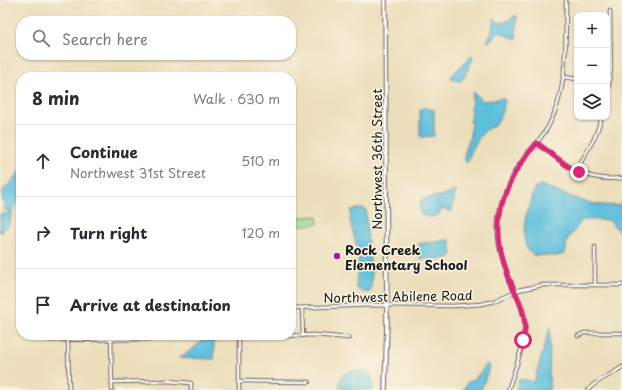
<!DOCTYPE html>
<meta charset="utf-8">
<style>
body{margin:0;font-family:"Playpen Sans",sans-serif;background:#f7f7f7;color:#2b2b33}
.controls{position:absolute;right:12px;top:12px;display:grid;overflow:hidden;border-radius:8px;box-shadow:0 1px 3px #0004}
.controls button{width:36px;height:36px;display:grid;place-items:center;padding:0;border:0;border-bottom:1px solid #e1e1e2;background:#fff;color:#2b2b33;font:20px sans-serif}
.stop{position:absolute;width:12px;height:12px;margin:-9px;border:3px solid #db2777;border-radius:50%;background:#fff}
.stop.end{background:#db2777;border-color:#fff;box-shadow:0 1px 4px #0008}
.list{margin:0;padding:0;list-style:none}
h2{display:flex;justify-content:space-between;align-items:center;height:52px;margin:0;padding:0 16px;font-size:17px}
h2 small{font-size:13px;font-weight:400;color:#7c7c81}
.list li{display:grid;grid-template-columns:26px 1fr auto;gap:12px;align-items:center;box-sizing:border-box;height:72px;padding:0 16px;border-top:1px solid #e1e1e2}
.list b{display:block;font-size:15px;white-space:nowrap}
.list p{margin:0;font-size:13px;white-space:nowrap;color:#7c7c81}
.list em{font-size:13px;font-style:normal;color:#7c7c81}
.icon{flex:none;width:22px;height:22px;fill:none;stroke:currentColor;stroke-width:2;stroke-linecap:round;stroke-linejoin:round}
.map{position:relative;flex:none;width:622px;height:390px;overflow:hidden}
.search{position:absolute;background:#fff;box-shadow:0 1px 3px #0004;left:16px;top:16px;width:280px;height:44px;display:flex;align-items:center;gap:10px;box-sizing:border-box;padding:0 14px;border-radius:16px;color:#7c7c81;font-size:15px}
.panel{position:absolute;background:#fff;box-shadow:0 1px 3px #0004;left:16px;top:72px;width:280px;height:268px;border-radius:16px}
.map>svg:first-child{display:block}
.green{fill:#96d890;stroke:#597a56}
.water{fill:#5ec0dd;stroke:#3d6e7c}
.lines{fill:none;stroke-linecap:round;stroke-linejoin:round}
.minor-casing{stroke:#656054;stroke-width:4.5}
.secondary-casing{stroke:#656054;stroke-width:5.5}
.minor{stroke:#fff;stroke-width:2.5}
.secondary{stroke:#fff;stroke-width:3.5}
.route{stroke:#db2777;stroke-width:5}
.poi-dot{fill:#b5179e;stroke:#fcf5e5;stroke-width:1.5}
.labels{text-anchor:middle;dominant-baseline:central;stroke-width:3;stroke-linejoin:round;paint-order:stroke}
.street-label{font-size:13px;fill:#1c1c1c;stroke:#fcf5e5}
.poi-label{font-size:13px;font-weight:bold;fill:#1c1c1c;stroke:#fcf5e5;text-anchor:start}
</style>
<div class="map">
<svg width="622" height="390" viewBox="0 0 622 390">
<rect width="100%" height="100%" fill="#fcf5e5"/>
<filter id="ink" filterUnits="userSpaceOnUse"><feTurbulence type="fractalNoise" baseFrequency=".025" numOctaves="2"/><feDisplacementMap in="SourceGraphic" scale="8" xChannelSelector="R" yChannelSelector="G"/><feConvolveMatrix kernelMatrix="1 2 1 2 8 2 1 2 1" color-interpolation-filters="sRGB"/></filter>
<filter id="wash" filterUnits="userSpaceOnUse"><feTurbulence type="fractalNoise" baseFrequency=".012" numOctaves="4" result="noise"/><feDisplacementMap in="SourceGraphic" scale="16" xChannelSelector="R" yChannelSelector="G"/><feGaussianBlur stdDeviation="0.9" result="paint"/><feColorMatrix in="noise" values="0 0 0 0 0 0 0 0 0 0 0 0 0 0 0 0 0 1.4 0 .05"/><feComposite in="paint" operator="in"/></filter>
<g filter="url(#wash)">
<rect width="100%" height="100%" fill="#ecdebb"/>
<polygon class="green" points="317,216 318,224 298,226 298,228 291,228 291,218"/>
<g class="water">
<polygon points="517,15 516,40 500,32 496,33 492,39 487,42 492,31 494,18 498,22 503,23"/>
<polygon points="472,55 473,58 463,79 460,81 453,80 451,77 452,75"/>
<path d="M 473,92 L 483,101 L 493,100 L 502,98 L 505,100 C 505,104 498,122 496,124 C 493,127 488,127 485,131 C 479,136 469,154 468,161 L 466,163 L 464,154 L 470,136 L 472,97 Z"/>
<polygon points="426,108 434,110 434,136 421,137 420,135 420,109"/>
<path d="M 21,170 L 21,200 L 13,209 L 9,225 L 0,233 L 0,214 L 7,214 L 9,212 L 4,209 C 1,189 0,194 13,180 C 17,177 17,172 21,170 Z"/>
<path d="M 540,185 C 570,195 588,208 622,205 L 622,234 L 621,234 L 609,220 L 582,220 L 567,240 L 566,250 L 564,254 L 556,256 L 532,255 C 516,241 528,204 535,188 Z"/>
<path d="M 456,191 L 451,212 L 448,210 L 442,209 C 440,211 440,213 438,215 C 434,218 424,217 420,214 L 420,201 L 422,199 L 444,195 Z"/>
<path d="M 363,208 L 366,210 C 367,223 367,235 368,248 C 370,263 374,278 370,292 C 364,293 358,292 356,286 L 359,256 L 350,220 L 351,210 Z"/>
<path d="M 444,240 L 450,240 L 452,255 C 445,262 431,257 421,259 L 419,257 L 418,248 L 419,244 C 427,241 436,244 444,240 Z"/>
<polygon points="550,327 549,390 516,390 519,379 534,382"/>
<polygon points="207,337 212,337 214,338 214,359 179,358 190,351"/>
<polygon points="488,363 490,365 481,390 463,390 468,382 474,380"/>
<path d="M 352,371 L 369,372 L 371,375 L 373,390 L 348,390 L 339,387 C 341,376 341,373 352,371 Z"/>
</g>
</g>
<g filter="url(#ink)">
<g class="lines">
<defs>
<g id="minor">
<polyline points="564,77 577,79"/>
<polyline points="607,98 611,69 610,11"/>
<path d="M 537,143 C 564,164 585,183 622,178"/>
<polyline points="576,171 594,139 602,117"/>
<polyline points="595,285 595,247"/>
<polyline points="291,308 376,305 453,306 482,304 494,301 518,290 543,285 622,285"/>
<polyline points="302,308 303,336"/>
<polyline points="111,335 112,390"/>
<polyline points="239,335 239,390"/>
<polyline points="578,336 584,333 622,333"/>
<polyline points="239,337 315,335 349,338"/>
<polyline points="49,340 149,339 167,335"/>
<polyline points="68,340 69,390"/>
<polyline points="239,381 309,382"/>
<polyline points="112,382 167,381 191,383 191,390"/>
<path d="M 508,390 C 514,372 525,344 525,325 C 525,309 516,294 510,280 C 503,263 497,245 498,227 C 498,202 510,176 525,157 C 533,146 543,137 549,125 C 569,87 565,42 566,0"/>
<path d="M 588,390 C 597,379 611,376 622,367"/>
</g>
<polyline id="secondary" points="385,0 387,323 385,390"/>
</defs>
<use href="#minor" class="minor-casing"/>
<use href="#secondary" class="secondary-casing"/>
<use href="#minor" class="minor"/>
<use href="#secondary" class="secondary"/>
</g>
</g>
<g class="lines" filter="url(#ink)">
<path class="route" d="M 523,340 C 524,335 525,329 525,325 C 524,308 515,293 509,278 C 488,225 500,185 537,143 L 570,168 L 579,172"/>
</g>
<circle class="poi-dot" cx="337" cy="256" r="4"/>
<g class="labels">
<g class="street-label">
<text transform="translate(376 159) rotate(-90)">Northwest 36th Street</text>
<text transform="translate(398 296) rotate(-1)">Northwest Abilene Road</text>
</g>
<g class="poi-label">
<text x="345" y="249">Rock Creek<tspan x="345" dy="15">Elementary School</tspan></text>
</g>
</g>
</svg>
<div class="controls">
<button>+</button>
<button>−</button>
<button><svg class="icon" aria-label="layers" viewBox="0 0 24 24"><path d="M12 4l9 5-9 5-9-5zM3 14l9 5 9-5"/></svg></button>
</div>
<div class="stop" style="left:523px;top:340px"></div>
<div class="stop end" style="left:579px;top:172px"></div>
<div class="search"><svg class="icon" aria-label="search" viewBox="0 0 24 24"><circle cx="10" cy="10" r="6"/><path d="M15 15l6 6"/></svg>Search here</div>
<section class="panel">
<h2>8 min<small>Walk · 630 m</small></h2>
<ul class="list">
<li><svg class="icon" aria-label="ahead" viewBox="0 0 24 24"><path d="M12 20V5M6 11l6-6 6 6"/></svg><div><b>Continue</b><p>Northwest 31st Street</p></div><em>510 m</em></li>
<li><svg class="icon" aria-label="right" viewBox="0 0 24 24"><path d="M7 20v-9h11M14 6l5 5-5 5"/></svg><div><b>Turn right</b></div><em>120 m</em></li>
<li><svg class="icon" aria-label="arrive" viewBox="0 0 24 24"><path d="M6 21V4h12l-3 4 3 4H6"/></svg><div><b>Arrive at destination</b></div></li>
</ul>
</section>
</div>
